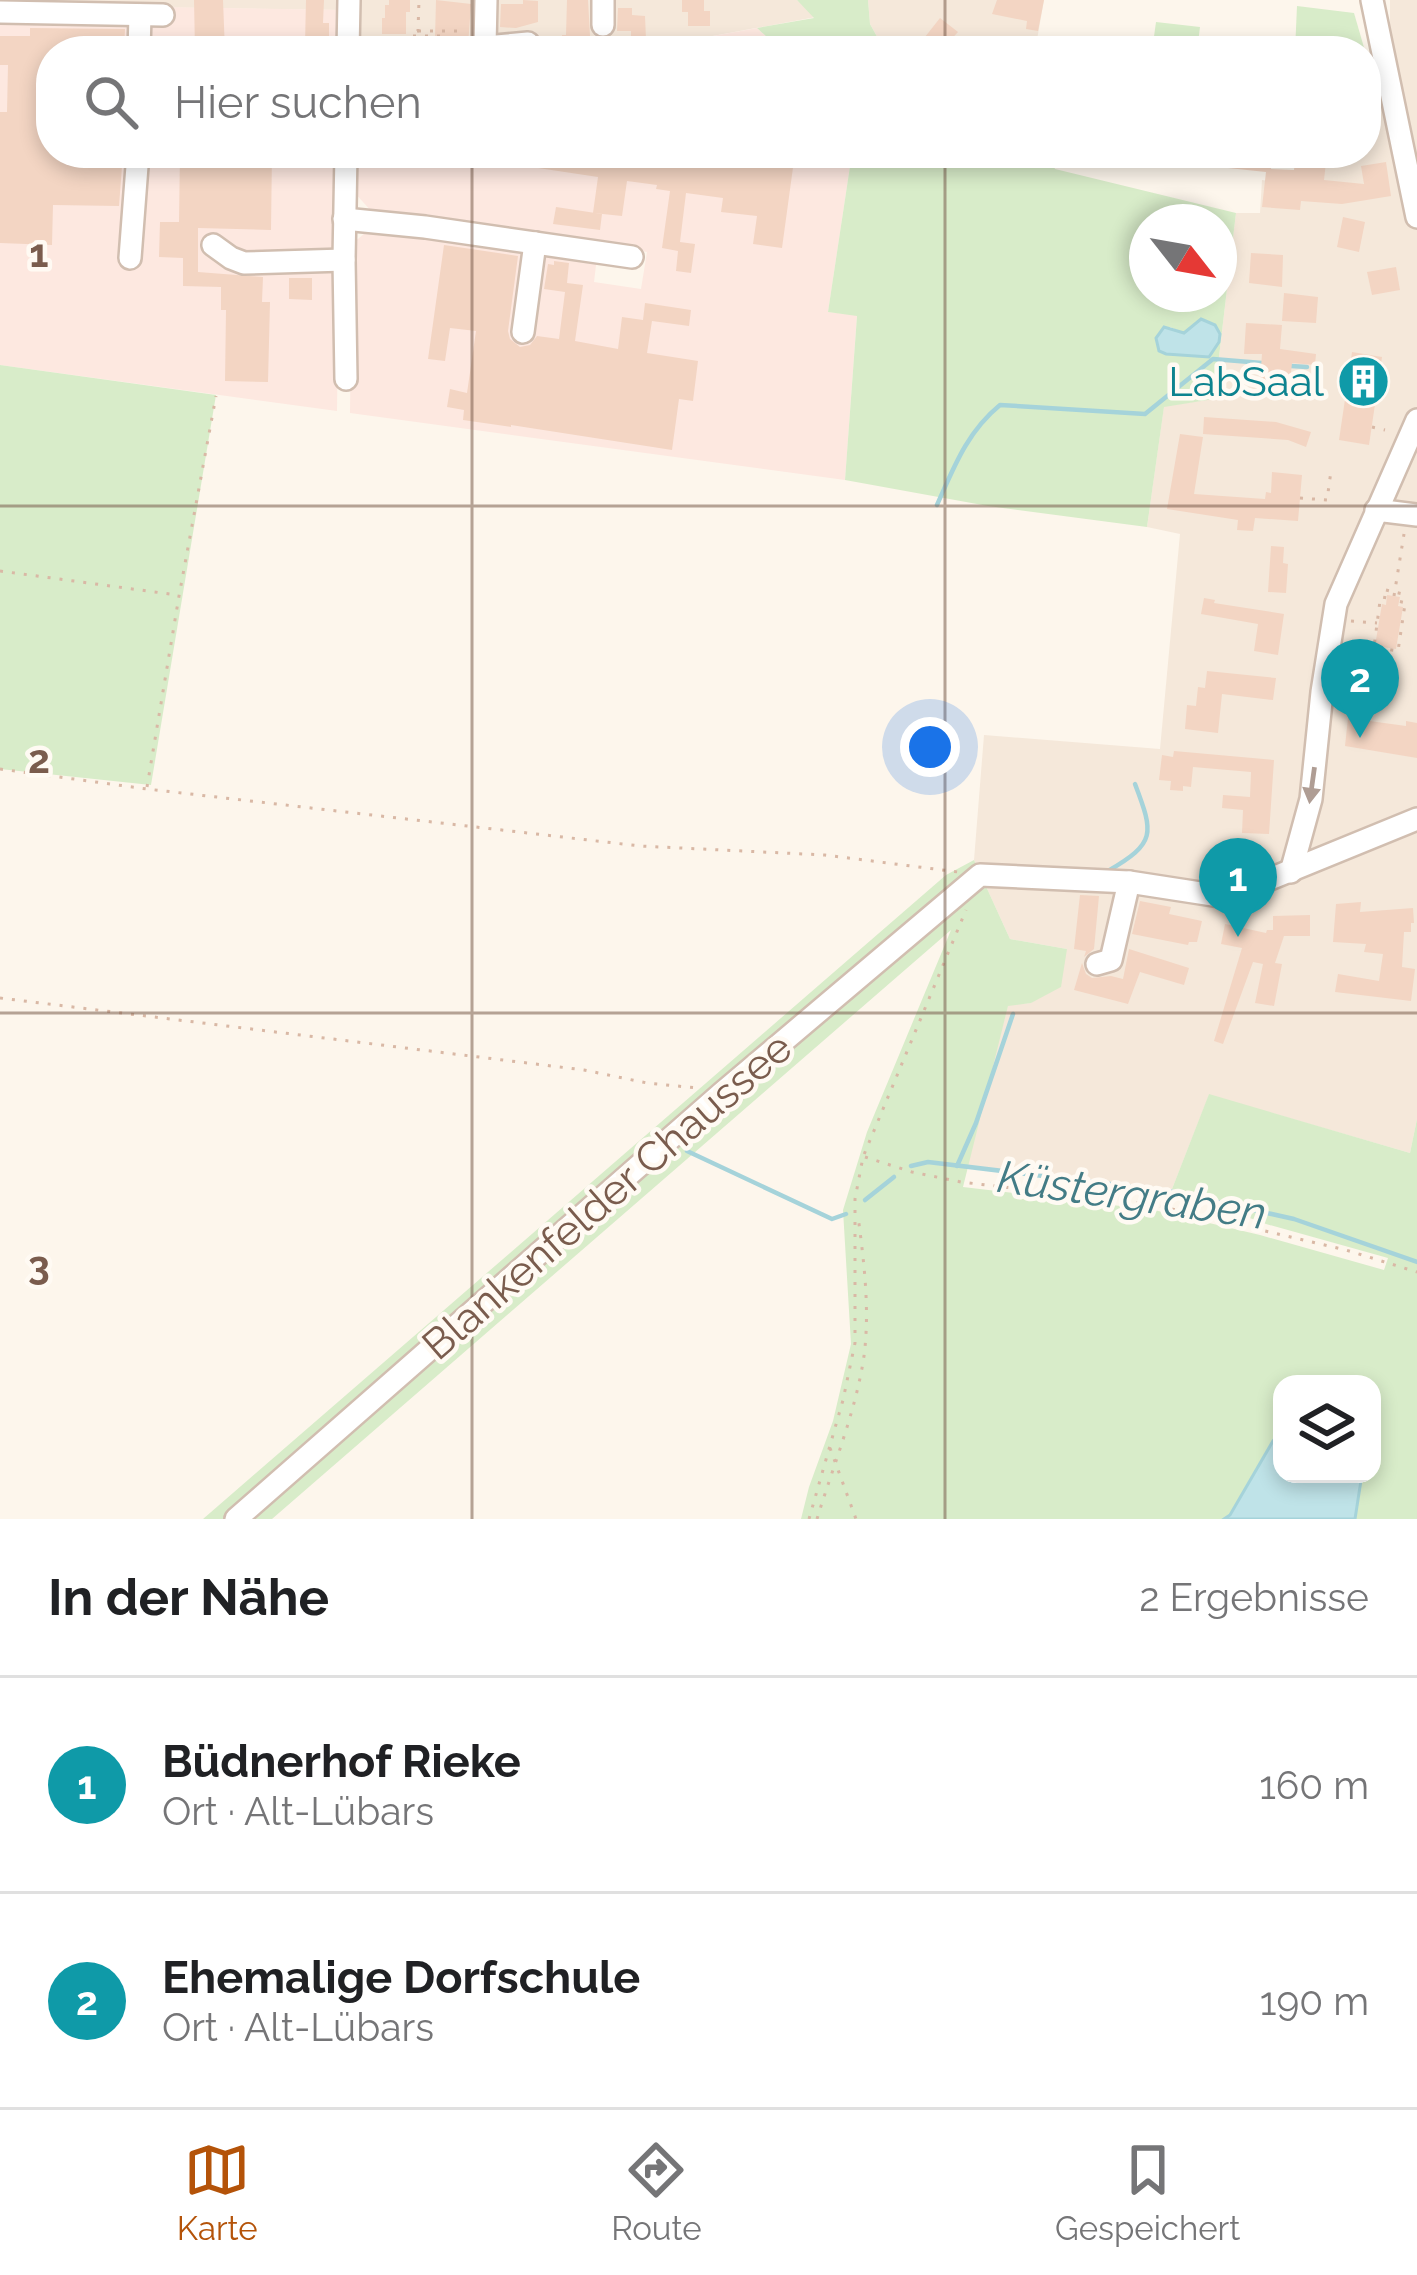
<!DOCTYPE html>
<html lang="de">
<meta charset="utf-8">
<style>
body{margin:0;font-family:Raleway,sans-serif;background:#f2f2f2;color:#202124}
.controls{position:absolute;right:36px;bottom:36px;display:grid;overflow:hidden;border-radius:24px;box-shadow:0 6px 18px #0003}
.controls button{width:108px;height:108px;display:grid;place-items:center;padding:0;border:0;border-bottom:3px solid #e0e0e0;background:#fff;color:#202124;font:60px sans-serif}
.compass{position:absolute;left:1129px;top:204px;width:108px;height:108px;border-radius:50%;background:#fff;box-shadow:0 6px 18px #0003;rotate:121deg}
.you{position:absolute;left:930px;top:747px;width:42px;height:42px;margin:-30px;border:9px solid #fff;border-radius:50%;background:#1a73e8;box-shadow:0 0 0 18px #1a73e833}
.badge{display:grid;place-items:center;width:78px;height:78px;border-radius:50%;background:#b45309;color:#fff;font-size:39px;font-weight:700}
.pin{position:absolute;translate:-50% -99px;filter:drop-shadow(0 3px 6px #0008)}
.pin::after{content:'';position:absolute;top:63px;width:42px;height:36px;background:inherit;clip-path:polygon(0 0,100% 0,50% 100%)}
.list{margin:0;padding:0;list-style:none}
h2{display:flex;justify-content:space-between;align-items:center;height:156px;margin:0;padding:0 48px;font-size:51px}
h2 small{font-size:39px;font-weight:400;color:#757577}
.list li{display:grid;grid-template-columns:78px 1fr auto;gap:36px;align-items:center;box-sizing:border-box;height:216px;padding:0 48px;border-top:3px solid #e0e0e0}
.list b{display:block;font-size:45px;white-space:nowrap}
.list p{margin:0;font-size:39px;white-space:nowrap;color:#757577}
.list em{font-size:39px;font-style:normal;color:#757577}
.icon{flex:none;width:66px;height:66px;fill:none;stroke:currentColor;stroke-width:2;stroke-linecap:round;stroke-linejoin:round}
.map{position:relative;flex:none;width:1417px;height:1519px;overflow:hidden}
.search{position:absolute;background:#fff;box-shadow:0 6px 18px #0003;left:36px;right:36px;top:36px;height:132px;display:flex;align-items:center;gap:30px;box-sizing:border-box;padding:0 42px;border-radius:48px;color:#757577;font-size:45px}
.sheet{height:588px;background:#fff}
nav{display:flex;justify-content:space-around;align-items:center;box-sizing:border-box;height:168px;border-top:3px solid #e0e0e0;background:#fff;font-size:33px;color:#757577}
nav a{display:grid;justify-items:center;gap:6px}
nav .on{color:#b45309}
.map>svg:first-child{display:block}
.residential{fill:#f5e8da}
.commercial{fill:#fde8e0}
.green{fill:#d8ecc9;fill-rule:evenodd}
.water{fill:#bfe3e8;stroke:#a5d3da;stroke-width:3}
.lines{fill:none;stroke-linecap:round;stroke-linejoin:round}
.stream{stroke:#a5d3da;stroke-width:4.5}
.building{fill:#f3d5c3}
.minor-casing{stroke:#d1beb0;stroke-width:26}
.path{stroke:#d9b8a5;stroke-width:3;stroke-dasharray:3 9;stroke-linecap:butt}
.minor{stroke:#fff;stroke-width:21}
.oneway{fill:#af9d94}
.grid{fill:none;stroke:#7a5c4d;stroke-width:3;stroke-opacity:0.55}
.labels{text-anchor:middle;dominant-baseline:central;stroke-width:9;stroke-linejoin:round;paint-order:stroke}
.culture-label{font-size:42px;fill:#0d838f;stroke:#fffaf3;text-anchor:end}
.street-label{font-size:42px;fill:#7a5c4d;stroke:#fffaf3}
.water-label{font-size:45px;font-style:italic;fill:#437c86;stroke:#fffaf3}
.grid-label{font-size:39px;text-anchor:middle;font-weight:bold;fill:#7a5c4d;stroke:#fffaf3;stroke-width:9;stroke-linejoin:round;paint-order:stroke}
</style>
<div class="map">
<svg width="1417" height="1519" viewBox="0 0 1417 1519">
<rect width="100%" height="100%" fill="#fdf6ec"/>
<g class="residential">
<polygon points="0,0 343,0 343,10 0,5"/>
<polygon points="356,0 797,0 816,17 631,51 355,51"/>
<polygon points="868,0 1044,0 1035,51 885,51 870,24"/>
<polygon points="1390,0 1417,0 1417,1119 1410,1153 1209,1095 1172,1189 1068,1180 967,1165 1008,1005 1031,1003 1067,949 1010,939 974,860 984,735 1160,749 1180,534 1147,527 1164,406 1214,399 1236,213 1260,213 1262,180 1302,186 1305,153 1366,153 1366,86 1398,80 1390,32"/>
</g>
<g class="commercial">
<polygon points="156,7 343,10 342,51 51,51 51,153 340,153 337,411 0,365 0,15"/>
<polygon points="757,28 782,51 631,51"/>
<polygon points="354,153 852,153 828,312 857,315 845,480 350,413 352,244 372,227 597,257 594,282 641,289 647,252 373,213 353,191"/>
</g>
<g class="green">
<polygon points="797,0 868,0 870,24 885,51 782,51 757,28 814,18"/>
<polygon points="1297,6 1354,13 1365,51 1295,51"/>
<polygon points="1156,22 1200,27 1197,51 1152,51"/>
<path d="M 852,153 L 1048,153 L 1055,169 L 1236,213 L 1214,399 L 1164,407 L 1147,527 L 988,506 L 845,480 L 857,316 L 828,312 ZM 1147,222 L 1219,222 L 1219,294 L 1147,294 ZM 1201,319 L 1212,323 L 1219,342 L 1209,357 L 1166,354 L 1170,327 L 1184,333 Z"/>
<polygon points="0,365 216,395 151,785 0,769"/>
<polygon points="974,860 1010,939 1067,949 1061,987 1031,1003 1008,1006 963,1187 1154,1210 1260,1235 1384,1270 1388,1258 1266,1224 1172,1189 1209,1094 1410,1153 1417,1119 1417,1519 1355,1519 1362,1474 1372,1474 1372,1384 1282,1384 1282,1431 1273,1441 1229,1515 1224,1519 801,1519 809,1487 833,1421 851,1344 843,1210 867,1132 951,930 272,1519 203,1519 946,875"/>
</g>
<g class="water">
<polygon points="1201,319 1215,325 1220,334 1219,342 1209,357 1166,354 1159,351 1156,338 1164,327 1184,333"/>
<polygon points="1282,1431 1282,1474 1362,1474 1355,1519 1224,1519 1230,1515 1273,1441"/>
</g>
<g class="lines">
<g class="stream">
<polyline points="1291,366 1307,367"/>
<path d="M 937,505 C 954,467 967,432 1000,405 L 1145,414 L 1213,359 L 1262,363"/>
<path d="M 1108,871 C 1156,843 1154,834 1135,784"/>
<polyline points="687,1151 832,1219 846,1214"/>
<polyline points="911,1166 928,1162 1168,1191 1294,1219 1417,1262"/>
<polyline points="957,1166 976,1123 1013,1014"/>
<polyline points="865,1200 894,1177"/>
</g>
</g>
<g class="building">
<polygon points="194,0 223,0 225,51 195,51"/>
<polygon points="306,0 324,0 323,23 329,23 329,44 305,44"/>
<polygon points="389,0 410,0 410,12 406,12 406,34 382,34 382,18 385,18 385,5 389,5"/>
<polygon points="436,0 471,4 468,46 443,46 442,50 418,50 418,38 435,38"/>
<polygon points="523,0 538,1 538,22 516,28 500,27 501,4 523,4"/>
<polygon points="567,0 588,0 590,36 585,36 585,50 562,49 562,35 566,35"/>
<polygon points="682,0 704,0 704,11 710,11 710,26 688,26 688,12 682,12"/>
<polygon points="997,0 1044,0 1038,31 1026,29 1027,21 992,14"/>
<polygon points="618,8 632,8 632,15 645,16 646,39 631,39 631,31 617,31"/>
<polygon points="940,18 958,32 941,50 925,37"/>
<polygon points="30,28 125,29 124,51 51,51 51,153 123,153 119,206 53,205 52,245 0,243 0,112 7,112 8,65 0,65 0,36 30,36"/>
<polygon points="180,153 272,153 271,230 198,228 198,272 263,277 262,302 270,302 268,382 225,381 226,310 221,310 221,287 183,286 183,258 159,257 160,222 179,222"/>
<polygon points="540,153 795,153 782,248 753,244 757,216 721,212 723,198 686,193 680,242 695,244 691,273 676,271 678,251 662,248 670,191 656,189 657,185 627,181 622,216 593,213 598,177 538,168"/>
<polygon points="1230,153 1273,153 1271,169 1294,170 1296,153 1327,153 1324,180 1364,184 1361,166 1386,162 1391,196 1342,204 1301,201 1300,210 1262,207 1266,172 1228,168"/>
<polygon points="556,207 602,214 600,230 553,224"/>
<polygon points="1343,217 1365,222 1359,252 1337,247"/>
<polygon points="444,245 518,256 508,331 510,339 520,347 530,345 537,336 559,339 565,292 544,289 548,264 554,265 554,261 569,263 567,283 583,285 575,341 618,349 622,317 643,320 645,303 691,310 689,326 652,321 647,353 698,361 693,401 679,399 672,450 511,425 511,427 463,420 464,410 447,407 450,389 467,393 476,331 450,328 445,361 428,359"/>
<polygon points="1251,253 1283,255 1282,287 1249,283"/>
<polygon points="1396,267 1400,290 1372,295 1367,272"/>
<polygon points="289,278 312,278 312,300 289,299"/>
<polygon points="1284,293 1318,297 1316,323 1282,321"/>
<polygon points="1246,323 1282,325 1280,349 1316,354 1315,365 1292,363 1290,382 1260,380 1262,354 1244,354"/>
<polygon points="1352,352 1382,357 1369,445 1339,440"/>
<polygon points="1204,417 1276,422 1311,432 1306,447 1288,440 1203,434"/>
<polygon points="1180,434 1203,437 1194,494 1265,499 1266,492 1271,493 1272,472 1302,475 1298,521 1255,518 1253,531 1237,530 1238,520 1167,509"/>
<polygon points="1271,546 1284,547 1283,563 1288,564 1286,593 1268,592"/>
<polygon points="1387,595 1400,597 1398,606 1403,607 1396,649 1375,646 1382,604 1386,605"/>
<polygon points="1204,598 1215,600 1214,603 1284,614 1278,655 1254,651 1258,624 1201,614"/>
<polygon points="1207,671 1276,678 1273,700 1222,694 1218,733 1185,729 1187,705 1196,706 1198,687 1205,688"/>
<polygon points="1348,718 1406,726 1406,721 1417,723 1417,758 1345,746"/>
<polygon points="1174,751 1274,760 1269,834 1242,833 1243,810 1222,808 1223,795 1250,797 1251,772 1193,767 1191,787 1183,786 1183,791 1170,790 1171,781 1159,780 1162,755 1173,757"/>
<polygon points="1080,895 1099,896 1094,949 1084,957 1086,951 1074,949"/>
<polygon points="1140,901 1171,907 1169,914 1202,921 1197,942 1189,942 1188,945 1132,934"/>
<polygon points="1361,902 1360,912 1413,908 1414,923 1411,923 1411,932 1404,932 1402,967 1415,969 1411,1001 1335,992 1338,974 1379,981 1383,954 1364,952 1366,944 1333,942 1336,904"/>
<polygon points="1310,915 1310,936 1284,936 1275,963 1282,964 1274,1006 1255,1003 1263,964 1253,962 1223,1044 1214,1041 1242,948 1221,944 1225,924 1266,933 1267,930 1273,930 1273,916"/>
<polygon points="1129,949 1189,968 1184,985 1140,972 1128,1004 1074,990 1082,963 1086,974 1092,978 1111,976 1123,979"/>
</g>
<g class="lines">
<defs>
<g id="minor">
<polyline points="1372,0 1417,217"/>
<polyline points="0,12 163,15"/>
<polyline points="603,25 603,0"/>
<polyline points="485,47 528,43"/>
<polyline points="139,51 140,15"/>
<polyline points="348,51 349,0"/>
<polyline points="482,51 485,47 486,0"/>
<polyline points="346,153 344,260 346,379"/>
<polyline points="344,219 425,227 632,257"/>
<polyline points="213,245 231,258 244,263 344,260"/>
<polyline points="130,258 138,153"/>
<polyline points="523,332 535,243"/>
<polyline points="1376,510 1417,515"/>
<polyline points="1291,872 1311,799 1322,692 1336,604 1417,420"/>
<polyline points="1097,964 1111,960 1129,882"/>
<polyline points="236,1519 722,1093 980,875 1129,882 1226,897 1417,819"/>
</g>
</defs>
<use href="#minor" class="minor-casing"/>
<g class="path">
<polyline points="418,31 465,31"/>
<polyline points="413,36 440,36 441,33"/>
<polyline points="413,51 413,31 418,31 419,0"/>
<polyline points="1372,427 1385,430"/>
<polyline points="1300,498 1327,500 1331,471"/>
<polyline points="0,571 177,595"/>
<polygon points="1386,590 1403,594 1401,604 1405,604 1398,651 1374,647 1380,601 1384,601"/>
<polyline points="1394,596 1404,534"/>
<polyline points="1351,621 1377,623"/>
<polyline points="0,769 147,789 640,846 825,855 958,872"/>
<polyline points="147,787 179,596 216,396"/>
<polyline points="0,998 584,1070 647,1083 697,1088"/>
<polyline points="865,1157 912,1172 961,1182 1155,1205 1346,1250 1417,1272"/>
<polyline points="830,1448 856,1519"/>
<polyline points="809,1519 843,1400 855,1343 855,1199 863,1157 966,910"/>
<path d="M 817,1519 C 833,1466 856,1411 864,1356 C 870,1310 864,1262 858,1216"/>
</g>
<use href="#minor" class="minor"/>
</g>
<defs><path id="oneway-solid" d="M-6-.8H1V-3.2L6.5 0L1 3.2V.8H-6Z" transform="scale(3)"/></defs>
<use class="oneway" href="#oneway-solid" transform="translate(1312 785) rotate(98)"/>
<path class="grid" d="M 472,0 L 472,51M 945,0 L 945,51M 472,153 L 472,1519M 945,153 L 945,1519M 0,506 L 1417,506M 0,1013 L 1417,1013"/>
<defs>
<symbol id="building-disc" viewBox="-11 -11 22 22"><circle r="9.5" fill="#0f9aa8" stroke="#fffaf3"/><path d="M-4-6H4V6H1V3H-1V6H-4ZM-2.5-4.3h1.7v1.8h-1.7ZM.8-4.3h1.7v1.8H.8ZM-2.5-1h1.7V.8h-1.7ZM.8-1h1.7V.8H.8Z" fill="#fff"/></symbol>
</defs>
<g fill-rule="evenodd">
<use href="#building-disc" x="1334" y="352" width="59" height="59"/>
</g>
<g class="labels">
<g class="culture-label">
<text x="1324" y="381">LabSaal</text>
</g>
<g class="street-label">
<text transform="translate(607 1196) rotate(-41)">Blankenfelder Chaussee</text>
</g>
<g class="water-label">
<text transform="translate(1132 1195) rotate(8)">Küstergraben</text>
</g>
</g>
<g class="grid-label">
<text x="39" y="267">1</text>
<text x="39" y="773">2</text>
<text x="39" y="1279">3</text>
</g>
</svg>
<div class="controls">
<button><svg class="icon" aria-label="layers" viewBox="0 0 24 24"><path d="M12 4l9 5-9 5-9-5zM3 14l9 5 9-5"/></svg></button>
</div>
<svg class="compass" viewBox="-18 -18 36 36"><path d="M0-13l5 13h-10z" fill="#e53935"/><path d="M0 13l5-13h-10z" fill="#757577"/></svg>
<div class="you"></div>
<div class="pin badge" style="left:1238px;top:937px;background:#0f9aa8">1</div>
<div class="pin badge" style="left:1360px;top:738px;background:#0f9aa8">2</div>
<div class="search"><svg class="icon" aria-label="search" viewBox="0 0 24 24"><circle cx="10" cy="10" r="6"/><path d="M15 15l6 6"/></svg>Hier suchen</div>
</div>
<section class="sheet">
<h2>In der Nähe<small>2 Ergebnisse</small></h2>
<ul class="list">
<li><span class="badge" style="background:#0f9aa8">1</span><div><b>Büdnerhof Rieke</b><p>Ort · Alt-Lübars</p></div><em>160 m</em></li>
<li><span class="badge" style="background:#0f9aa8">2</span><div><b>Ehemalige Dorfschule</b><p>Ort · Alt-Lübars</p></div><em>190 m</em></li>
</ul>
</section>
<nav>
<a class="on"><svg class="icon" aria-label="map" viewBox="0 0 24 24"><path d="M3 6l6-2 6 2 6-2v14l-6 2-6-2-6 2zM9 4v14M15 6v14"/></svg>Karte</a>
<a><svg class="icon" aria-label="directions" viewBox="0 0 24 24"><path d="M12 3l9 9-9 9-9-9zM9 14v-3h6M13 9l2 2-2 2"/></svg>Route</a>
<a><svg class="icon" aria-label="saved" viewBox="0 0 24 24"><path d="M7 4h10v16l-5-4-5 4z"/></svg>Gespeichert</a>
</nav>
